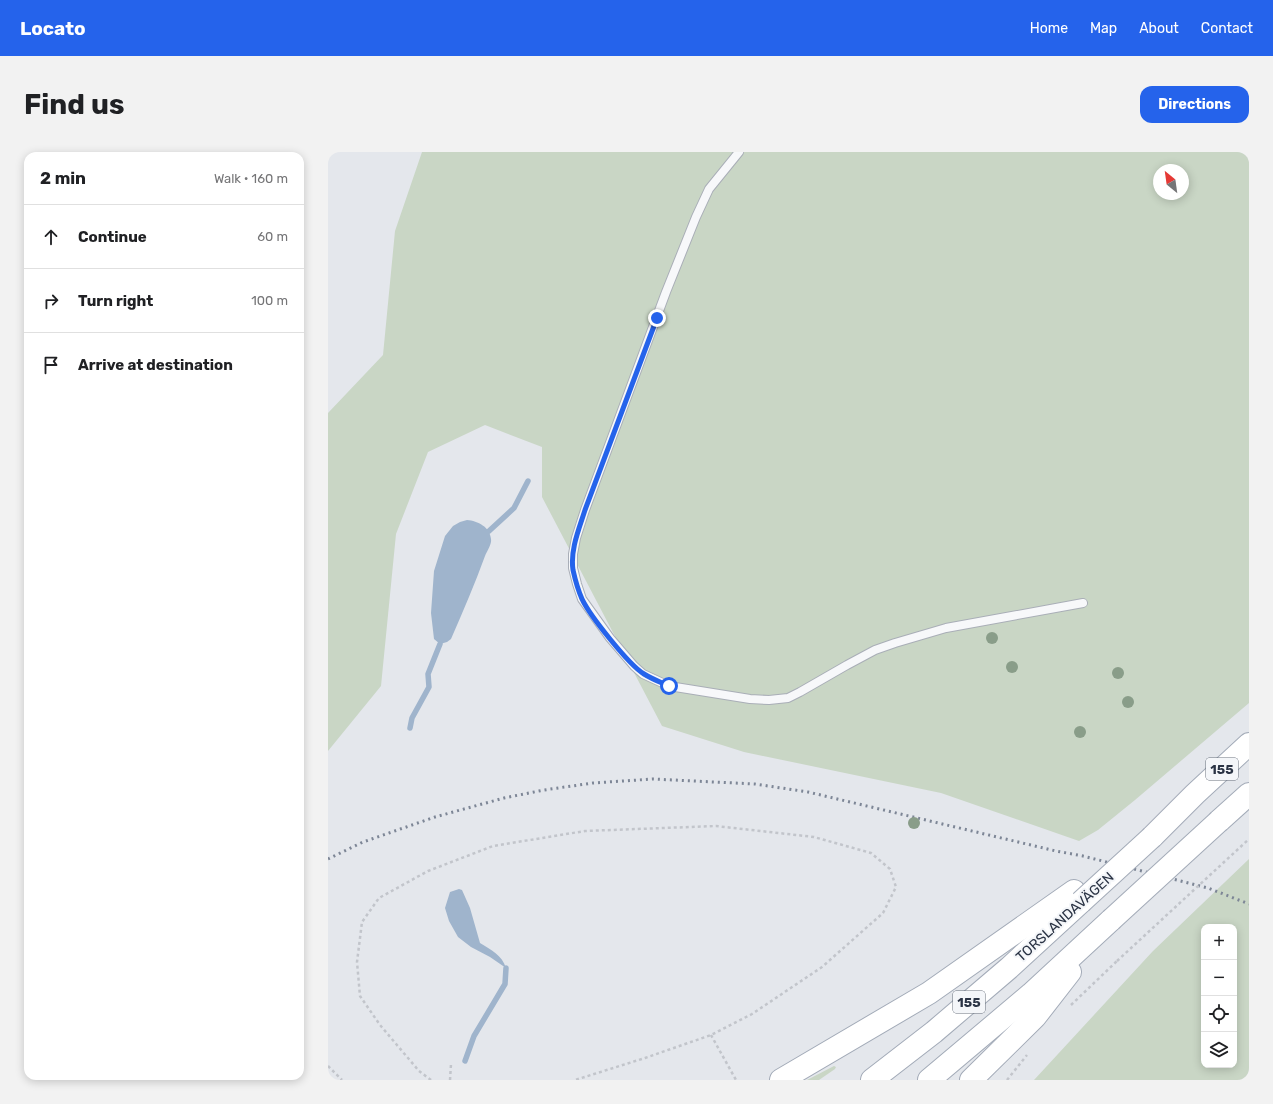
<!DOCTYPE html>
<meta charset="utf-8">
<style>
body{margin:0;font-family:Rubik,sans-serif;background:#f2f2f2;color:#202124}
.controls{position:absolute;right:12px;bottom:12px;display:grid;overflow:hidden;border-radius:8px;box-shadow:0 2px 10px #0003}
.controls button{width:36px;height:36px;display:grid;place-items:center;padding:0;border:0;border-bottom:1px solid #e0e0e0;background:#fff;color:#202124;font:20px sans-serif}
.compass{position:absolute;left:825px;top:12px;width:36px;height:36px;border-radius:50%;background:#fff;box-shadow:0 2px 10px #0003;rotate:331deg}
.stop{position:absolute;width:12px;height:12px;margin:-9px;border:3px solid #2563eb;border-radius:50%;background:#fff}
.stop.end{background:#2563eb;border-color:#fff;box-shadow:0 1px 4px #0008}
.list{margin:0;padding:0;list-style:none}
h2{display:flex;justify-content:space-between;align-items:center;height:52px;margin:0;padding:0 16px;font-size:17px}
h2 small{font-size:13px;font-weight:400;color:#757577}
.list li{display:grid;grid-template-columns:26px 1fr auto;gap:12px;align-items:center;box-sizing:border-box;height:64px;padding:0 16px;border-top:1px solid #e0e0e0}
.list b{display:block;font-size:15px;white-space:nowrap}
.list em{font-size:13px;font-style:normal;color:#757577}
.icon{flex:none;width:22px;height:22px;fill:none;stroke:currentColor;stroke-width:2;stroke-linecap:round;stroke-linejoin:round}
.map{position:relative;flex:none;width:921px;height:928px;overflow:hidden;border-radius:12px}
header{display:flex;align-items:center;gap:24px;box-sizing:border-box;height:56px;padding:0 20px;background:#2563eb;color:#fff}
header strong{font-size:19px}
nav{display:flex;gap:22px;margin-inline-start:auto;font-size:14px}
.intro{display:flex;align-items:center;justify-content:space-between;box-sizing:border-box;height:96px;padding:0 24px}
h1{margin:0;font-size:28px}
.button{padding:10px 18px;border-radius:12px;background:#2563eb;color:#fff;font-size:14px;font-weight:700}
main{display:flex;gap:24px;padding:0 24px}
aside{flex:1;background:#fff;border-radius:12px;box-shadow:0 2px 10px #0003}
.map>svg:first-child{display:block}
.green{fill:#c9d6c5;fill-rule:evenodd}
.water{fill:#9fb4cc}
.lines{fill:none;stroke-linecap:round;stroke-linejoin:round}
.stream{stroke:#9fb4cc;stroke-width:5.5}
.lane-casing{stroke:#a9aeb7;stroke-width:10}
.primary-casing{stroke:#a3abb8;stroke-width:24}
.path{stroke:#c2c5cb;stroke-width:2.5;stroke-dasharray:3 3;stroke-linecap:butt}
.lane{stroke:#f7f8fa;stroke-width:8}
.primary{stroke:#fff;stroke-width:22}
.rail{stroke:#7d8696;stroke-width:3;stroke-dasharray:2 4;stroke-linecap:butt}
.primary-bridge-casing{stroke:#a3abb8;stroke-width:24;stroke-linecap:butt}
.path-bridge{stroke:#c2c5cb;stroke-width:2.5;stroke-dasharray:3 3;stroke-linecap:butt}
.primary-bridge{stroke:#fff;stroke-width:22}
.tree{fill:#899d89}
.route{stroke:#2563eb;stroke-width:5}
.labels{text-anchor:middle;dominant-baseline:central;stroke-width:4;stroke-linejoin:round;paint-order:stroke}
.shield{fill:#f4f6f9;stroke:#676e7b;stroke-width:1}
.shield-label{font-size:13px;font-weight:bold;fill:#2b3445}
.street-label{font-size:14px;fill:#2b3445;stroke:#f4f6f9}
</style>
<header>
<strong>Locato</strong>
<nav><a>Home</a><a>Map</a><a>About</a><a>Contact</a></nav>
</header>
<div class="intro"><h1>Find us</h1><a class="button">Directions</a></div>
<main>
<aside>
<h2>2 min<small>Walk · 160 m</small></h2>
<ul class="list">
<li><svg class="icon" aria-label="ahead" viewBox="0 0 24 24"><path d="M12 20V5M6 11l6-6 6 6"/></svg><div><b>Continue</b></div><em>60 m</em></li>
<li><svg class="icon" aria-label="right" viewBox="0 0 24 24"><path d="M7 20v-9h11M14 6l5 5-5 5"/></svg><div><b>Turn right</b></div><em>100 m</em></li>
<li><svg class="icon" aria-label="arrive" viewBox="0 0 24 24"><path d="M6 21V4h12l-3 4 3 4H6"/></svg><div><b>Arrive at destination</b></div></li>
</ul>
</aside>
<div class="map">
<svg width="921" height="928" viewBox="0 0 921 928">
<rect width="100%" height="100%" fill="#e4e7ec"/>
<g class="green">
<path d="M 94,0 L 921,0 L 921,551 L 807,648 L 770,678 L 751,689 L 613,641 L 416,600 L 334,574 L 214,345 L 214,295 L 157,273 L 100,300 L 68,382 L 53,534 L 0,599 L 0,261 L 55,203 L 67,79 ZM 831,18 L 855,18 L 855,42 L 831,42 Z"/>
<path d="M 921,707 L 921,928 L 706,928 L 825,799 ZM 876,775 L 906,775 L 906,913 L 876,913 Z"/>
<polygon points="506,914 508,915 507,917 491,928 479,928"/>
</g>
<g class="water">
<path d="M 139,368 C 150,369 162,375 163,387 C 164,392 159,399 157,404 C 147,432 135,459 123,487 L 119,490 L 112,492 L 106,487 L 103,461 L 106,419 L 117,384 L 125,374 L 132,370 Z"/>
<path d="M 131,737 L 134,738 L 142,756 L 152,791 C 163,798 174,803 178,816 L 162,805 L 143,795 L 130,785 L 121,769 L 117,756 L 122,740 Z"/>
</g>
<g class="lines">
<g class="stream">
<polyline points="161,379 186,356 200,329"/>
<polyline points="82,576 84,566 101,535 100,522 112,492"/>
<polyline points="137,909 146,884 177,832 178,816"/>
</g>
<defs>
<polyline id="lane" points="411,0 381,37 368,65 338,140 257,358 248,386 245,402 245,416 249,432 254,447 282,486 306,514 315,522 341,534 422,547 441,548 460,546 472,540 519,513 547,498 567,491 618,476 755,451"/>
<g id="primary">
<polyline points="891,669 921,642"/>
<polyline points="824,685 867,642 921,592"/>
<polyline points="453,928 601,841 746,739"/>
<polyline points="544,928 606,880 681,816 753,750"/>
<polyline points="601,928 703,842 783,768"/>
<polyline points="643,928 707,865 742,820"/>
</g>
</defs>
<use href="#lane" class="lane-casing"/>
<use href="#primary" class="primary-casing"/>
<g class="path">
<polyline points="743,853 789,809"/>
<polyline points="383,883 408,928"/>
<polyline points="0,914 14,928"/>
<polyline points="103,928 91,919 52,873 32,844 29,810 34,770 51,746 100,719 165,694 257,679 388,674 486,685 543,701 562,717 568,735 555,761 494,815 424,862 383,883 317,906 247,928"/>
<polyline points="122,928 123,912"/>
<polyline points="679,928 699,903"/>
</g>
<use href="#lane" class="lane"/>
<use href="#primary" class="primary"/>
<polyline class="rail" points="0,707 35,690 107,665 176,646 216,638 265,631 325,627 427,632 480,640 728,699 755,704 880,736 921,752"/>
<defs>
<g id="primary-bridge">
<polyline points="753,750 824,685"/>
<polyline points="783,768 891,669"/>
</g>
</defs>
<use href="#primary-bridge" class="primary-bridge-casing"/>
<polyline class="path-bridge" points="789,809 921,687"/>
<use href="#primary-bridge" class="primary-bridge"/>
</g>
<g class="tree">
<circle cx="664" cy="486" r="6"/>
<circle cx="684" cy="515" r="6"/>
<circle cx="790" cy="521" r="6"/>
<circle cx="800" cy="550" r="6"/>
<circle cx="752" cy="580" r="6"/>
<circle cx="586" cy="671" r="6"/>
</g>
<g class="lines">
<path class="route" d="M 329,166 L 257,358 C 251,377 242,398 245,418 C 247,427 250,438 254,447 C 262,464 301,513 316,522 C 324,527 332,530 341,534"/>
</g>
<g class="labels">
<g class="shield">
<rect x="878" y="606" width="32" height="22" rx="3"/>
<rect x="625" y="839" width="32" height="22" rx="3"/>
</g>
<g class="shield-label">
<text x="894" y="617">155</text>
<text x="641" y="850">155</text>
</g>
<g class="street-label">
<text transform="translate(737 765) rotate(-42)">TORSLANDAVÄGEN</text>
</g>
</g>
</svg>
<div class="controls">
<button>+</button>
<button>−</button>
<button><svg class="icon" aria-label="locate" viewBox="0 0 24 24"><circle cx="12" cy="12" r="6"/><path d="M12 2v4M12 18v4M2 12h4M18 12h4"/></svg></button>
<button><svg class="icon" aria-label="layers" viewBox="0 0 24 24"><path d="M12 4l9 5-9 5-9-5zM3 14l9 5 9-5"/></svg></button>
</div>
<svg class="compass" viewBox="-18 -18 36 36"><path d="M0-13l5 13h-10z" fill="#e53935"/><path d="M0 13l5-13h-10z" fill="#757577"/></svg>
<div class="stop" style="left:341px;top:534px"></div>
<div class="stop end" style="left:329px;top:166px"></div>
</div>
</main>
